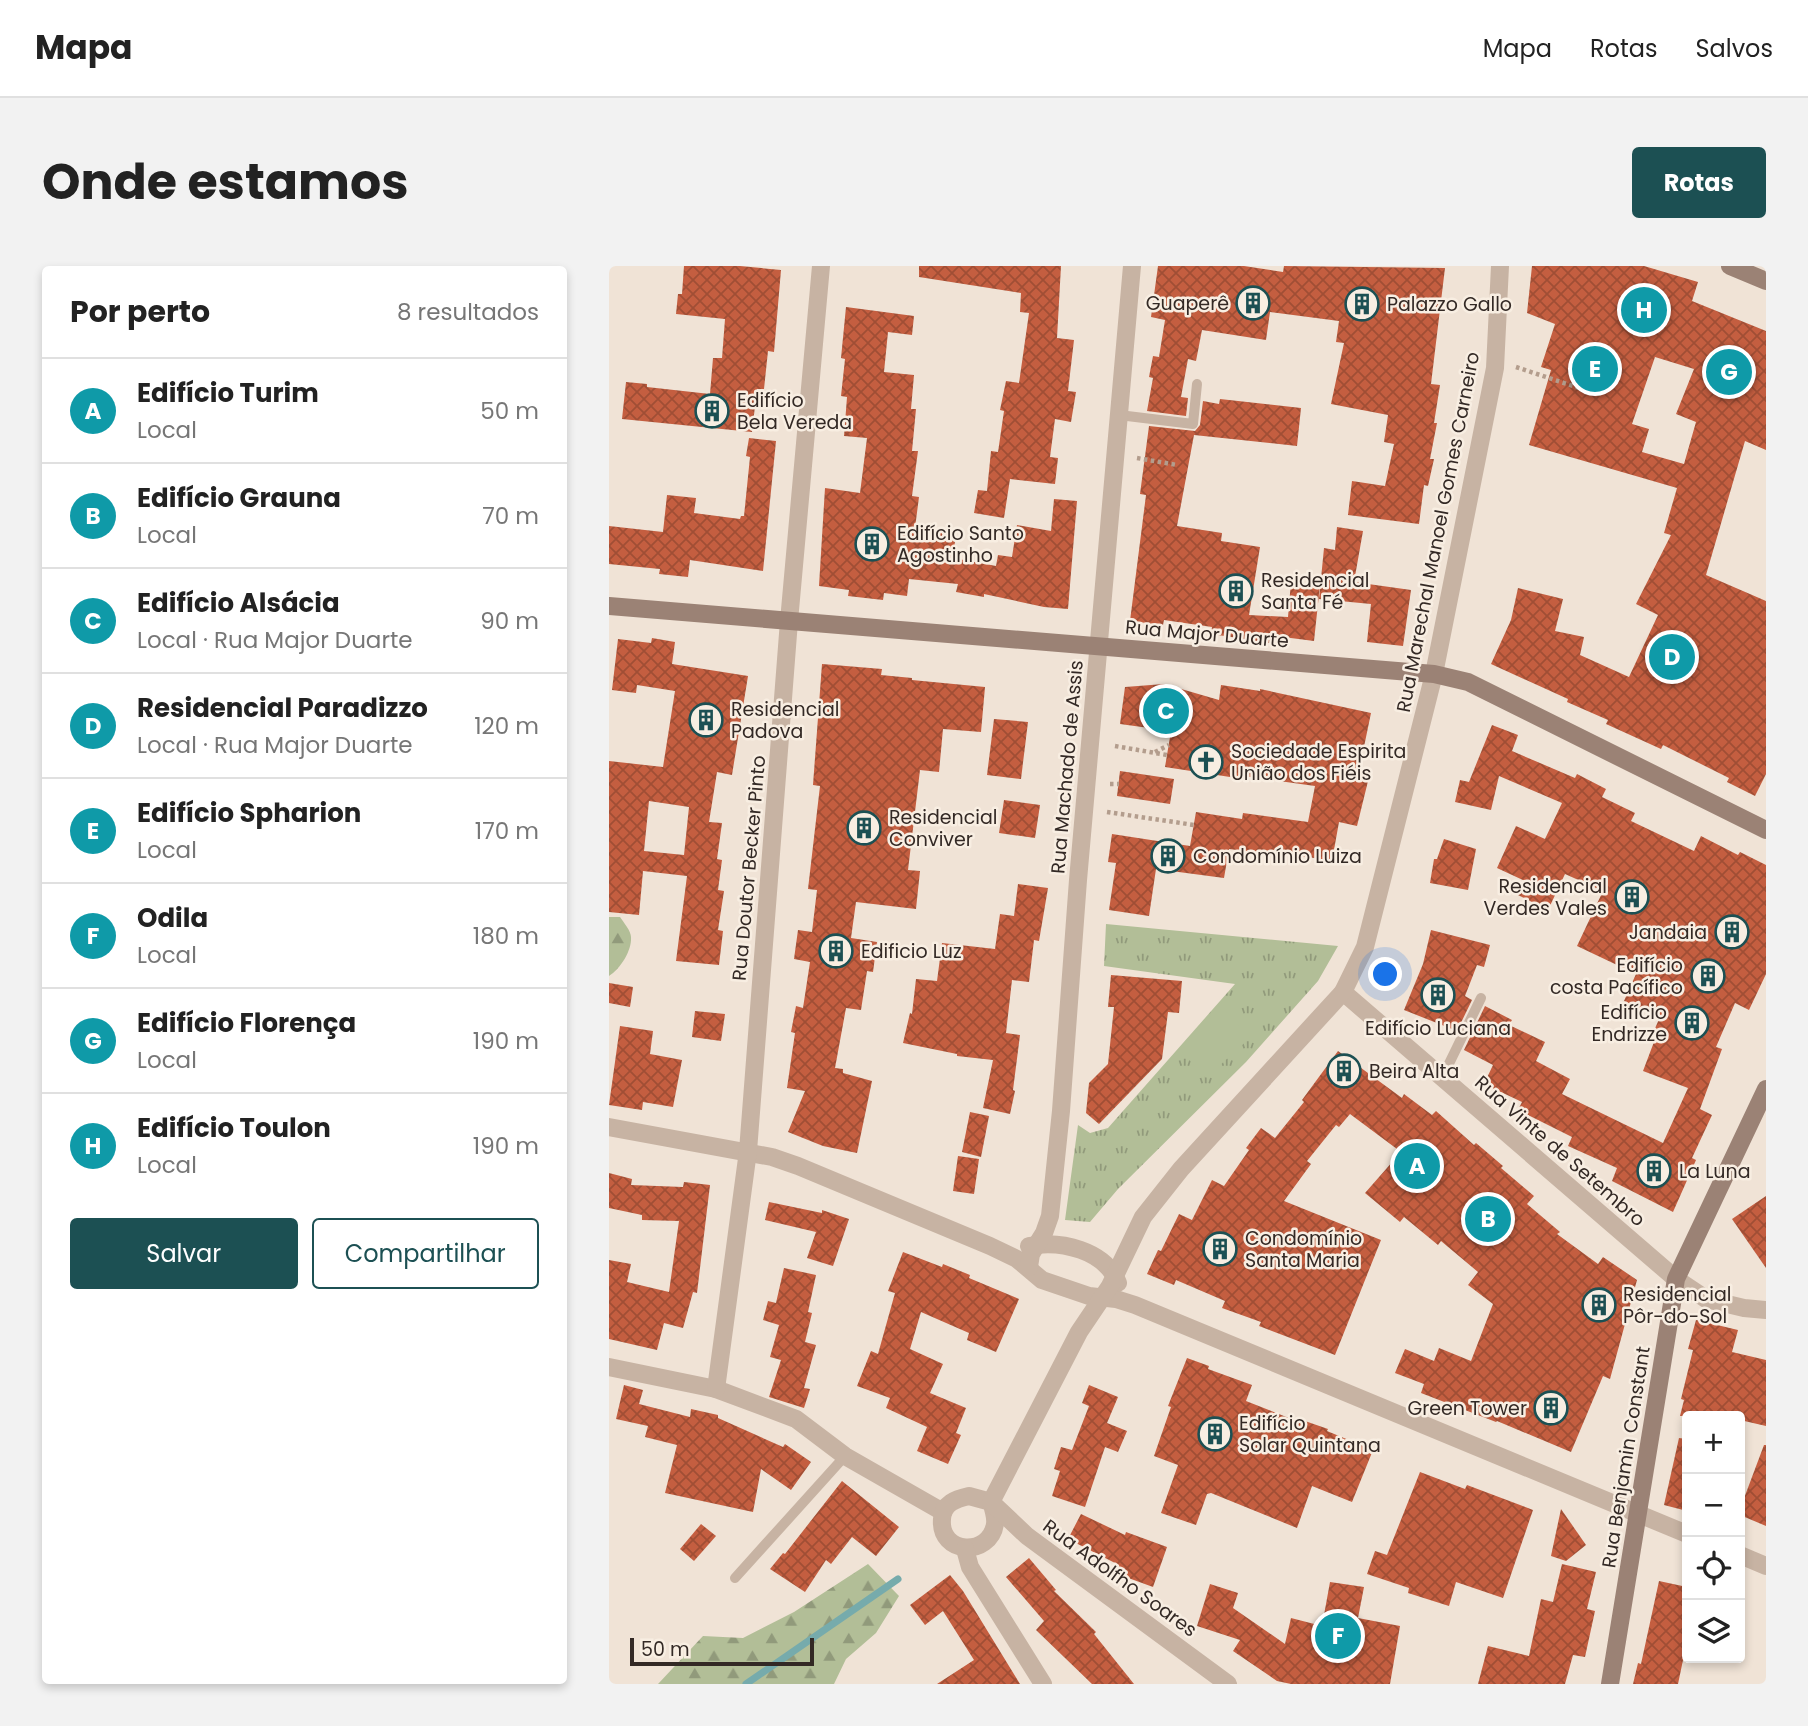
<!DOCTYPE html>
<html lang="pt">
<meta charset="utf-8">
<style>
body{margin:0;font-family:Poppins,sans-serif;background:#f2f2f2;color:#222}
.controls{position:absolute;right:21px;bottom:21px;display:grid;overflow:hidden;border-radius:7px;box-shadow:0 4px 10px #0003}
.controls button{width:63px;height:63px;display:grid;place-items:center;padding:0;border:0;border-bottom:2px solid #e0e0e0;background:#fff;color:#222;font:35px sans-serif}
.scale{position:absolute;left:21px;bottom:18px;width:184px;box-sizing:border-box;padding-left:7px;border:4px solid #332925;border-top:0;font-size:19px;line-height:24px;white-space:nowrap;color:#332925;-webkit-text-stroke:5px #f8eee2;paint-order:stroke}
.you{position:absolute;left:777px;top:709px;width:24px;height:24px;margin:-18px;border:5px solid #fff;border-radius:50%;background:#1a73e8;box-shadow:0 0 0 10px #1a73e833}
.badge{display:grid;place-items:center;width:46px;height:46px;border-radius:50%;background:#1c5053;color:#fff;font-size:23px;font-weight:700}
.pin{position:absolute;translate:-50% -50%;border:4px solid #fff;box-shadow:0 2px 7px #0006}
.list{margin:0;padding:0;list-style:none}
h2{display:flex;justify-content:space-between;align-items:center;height:91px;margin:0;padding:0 28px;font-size:30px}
h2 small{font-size:23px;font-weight:400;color:#767676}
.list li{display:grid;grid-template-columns:46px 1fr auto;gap:21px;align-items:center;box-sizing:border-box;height:105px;padding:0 28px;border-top:2px solid #e0e0e0}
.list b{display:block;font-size:26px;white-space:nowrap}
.list p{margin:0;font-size:23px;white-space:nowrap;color:#767676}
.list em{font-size:23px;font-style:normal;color:#767676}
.actions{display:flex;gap:14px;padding:21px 28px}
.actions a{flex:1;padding:16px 0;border:2px solid #1c5053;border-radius:7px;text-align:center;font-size:24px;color:#1c5053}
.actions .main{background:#1c5053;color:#fff}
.icon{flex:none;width:38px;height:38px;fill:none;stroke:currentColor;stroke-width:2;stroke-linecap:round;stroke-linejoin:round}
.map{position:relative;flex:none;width:1157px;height:1418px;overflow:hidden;border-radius:7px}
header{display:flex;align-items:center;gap:42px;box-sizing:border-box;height:98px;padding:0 35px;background:#fff;border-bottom:2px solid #e0e0e0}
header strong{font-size:33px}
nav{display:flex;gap:38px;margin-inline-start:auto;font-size:24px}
.intro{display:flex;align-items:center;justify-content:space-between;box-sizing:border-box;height:168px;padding:0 42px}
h1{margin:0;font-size:49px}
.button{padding:18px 32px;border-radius:7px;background:#1c5053;color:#fff;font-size:24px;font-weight:700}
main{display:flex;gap:42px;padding:0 42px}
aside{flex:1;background:#fff;border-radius:7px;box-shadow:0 4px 10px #0003}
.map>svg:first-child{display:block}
.grass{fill:url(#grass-tufts)}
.forest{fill:url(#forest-firs)}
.garden{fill:#b2be97}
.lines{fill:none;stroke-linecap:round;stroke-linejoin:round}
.stream{stroke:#76abac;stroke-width:7}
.building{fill:url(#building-cross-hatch);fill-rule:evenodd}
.path{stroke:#b39d8d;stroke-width:4.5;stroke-dasharray:3.5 3.5;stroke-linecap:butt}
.lane{stroke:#c7b3a3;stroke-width:10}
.street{stroke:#c7b3a3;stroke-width:18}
.secondary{stroke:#9b8275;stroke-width:18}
.labels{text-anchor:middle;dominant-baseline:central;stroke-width:5;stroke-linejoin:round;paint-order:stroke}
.poi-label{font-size:19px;fill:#332925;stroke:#f8eee2;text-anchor:start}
.street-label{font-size:19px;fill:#332925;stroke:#f8eee2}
</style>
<header>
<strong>Mapa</strong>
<nav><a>Mapa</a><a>Rotas</a><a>Salvos</a></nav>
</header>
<div class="intro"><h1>Onde estamos</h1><a class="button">Rotas</a></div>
<main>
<aside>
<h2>Por perto<small>8 resultados</small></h2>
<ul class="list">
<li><span class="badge" style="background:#0f9aa8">A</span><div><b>Edifício Turim</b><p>Local</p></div><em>50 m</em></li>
<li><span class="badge" style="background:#0f9aa8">B</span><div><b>Edifício Grauna</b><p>Local</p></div><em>70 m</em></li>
<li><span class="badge" style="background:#0f9aa8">C</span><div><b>Edifício Alsácia</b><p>Local · Rua Major Duarte</p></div><em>90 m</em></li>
<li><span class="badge" style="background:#0f9aa8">D</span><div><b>Residencial Paradizzo</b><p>Local · Rua Major Duarte</p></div><em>120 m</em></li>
<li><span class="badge" style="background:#0f9aa8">E</span><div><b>Edifício Spharion</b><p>Local</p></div><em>170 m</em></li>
<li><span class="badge" style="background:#0f9aa8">F</span><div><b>Odila</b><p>Local</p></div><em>180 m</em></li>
<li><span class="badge" style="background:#0f9aa8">G</span><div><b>Edifício Florença</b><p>Local</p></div><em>190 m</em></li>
<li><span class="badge" style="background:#0f9aa8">H</span><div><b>Edifício Toulon</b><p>Local</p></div><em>190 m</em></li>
</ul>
<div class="actions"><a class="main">Salvar</a><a>Compartilhar</a></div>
</aside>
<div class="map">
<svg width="1157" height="1418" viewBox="0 0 1157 1418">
<defs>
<pattern id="grass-tufts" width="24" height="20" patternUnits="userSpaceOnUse" patternTransform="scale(1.75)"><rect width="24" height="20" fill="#b2be97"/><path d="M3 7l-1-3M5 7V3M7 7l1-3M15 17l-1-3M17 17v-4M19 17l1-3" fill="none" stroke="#919a7b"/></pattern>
<pattern id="forest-firs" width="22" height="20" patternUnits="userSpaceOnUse" patternTransform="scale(1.75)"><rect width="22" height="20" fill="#b2be97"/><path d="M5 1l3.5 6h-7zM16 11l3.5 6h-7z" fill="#919a7b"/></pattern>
<pattern id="building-cross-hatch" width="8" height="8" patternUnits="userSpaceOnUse" patternTransform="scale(1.75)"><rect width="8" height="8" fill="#c45e40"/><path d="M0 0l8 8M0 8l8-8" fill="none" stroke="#a04e35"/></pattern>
</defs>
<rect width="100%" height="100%" fill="#f0e3d6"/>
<polygon class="grass" points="497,658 729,680 709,715 637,796 509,923 481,956 456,954 469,859 481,867 499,862 626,718 495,700"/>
<g class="forest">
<path d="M 0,651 L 11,651 C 15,657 22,665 22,671 C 23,685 11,703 0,710 Z"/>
<polygon points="259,1298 290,1330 267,1367 237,1393 225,1418 49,1418 94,1370 134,1372 185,1346"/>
</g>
<polygon class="garden" points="617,746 641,772 597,812 573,786"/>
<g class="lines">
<polyline class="stream" points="137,1418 289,1313"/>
</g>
<g class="building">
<polygon points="75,0 131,0 172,4 165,86 159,85 155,123 148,123 143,166 13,153 17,116 38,118 38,121 101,128 104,92 113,92 116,53 67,48 69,28 73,28"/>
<polygon points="310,0 452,0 448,72 465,74 459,125 467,126 462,156 446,153 441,191 449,192 446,218 401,213 395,252 365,247 369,224 378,225 382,185 389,186 395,145 391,144 397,115 410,117 420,47 411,46 412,27 310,11"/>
<polygon points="549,0 635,0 674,6 675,0 836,2 822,118 831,119 825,157 828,157 821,193 825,193 819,220 815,219 810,258 739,249 743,215 776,220 785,178 775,176 779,149 722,138 735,77 727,76 730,55 661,46 657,74 593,64 587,95 579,93 572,131 579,132 577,150 538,145 544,112 540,111 544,90 550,91 556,54 542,51"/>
<path d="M 923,0 L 1035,0 L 1089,16 L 1083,35 L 1157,65 L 1157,184 L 1136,175 L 1097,309 L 1157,335 L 1157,508 L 1146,530 L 1118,516 L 1120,512 L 1054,479 L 1052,483 L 997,458 L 999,454 L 958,436 L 959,433 L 882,398 L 902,354 L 909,322 L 954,333 L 946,365 L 975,371 L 971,389 L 1020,411 L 1049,349 L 1027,338 L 1062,269 L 1055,267 L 1068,222 L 920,179 L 942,104 L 932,101 L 946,58 L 918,47 ZM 1046,91 L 1085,103 L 1067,148 L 1087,156 L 1075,198 L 1033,186 L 1040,163 L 1023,158 Z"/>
<polygon points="237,41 305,50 303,69 279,66 275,106 305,109 302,143 307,143 303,185 309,185 303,230 310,231 306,262 347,267 344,292 387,300 389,289 403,291 408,259 442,265 445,233 468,235 459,343 435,341 375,328 375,331 347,326 349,318 300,313 298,330 275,327 274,334 239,330 240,324 210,320 216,222 251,227 258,172 235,170 238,131 232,130 236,93 232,92"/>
<polygon points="611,133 692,142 688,180 585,169 568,260 613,267 612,275 651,281 640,349 679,351 682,316 711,319 705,375 674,371 674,378 643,376 643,374 602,368 603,361 555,354 554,359 521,355 537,229 531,228 540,160 586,165 591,159 594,135 610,138"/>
<polygon points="140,172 167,175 154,305 81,294 79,311 50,308 51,303 0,298 0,260 54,266 58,229 87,232 85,247 131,253 132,250 135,250 141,191 137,190"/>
<polygon points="728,261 754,265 745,316 802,324 794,380 758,376 762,338 710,333 715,282 726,284"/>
<path d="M 43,372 L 66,376 L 63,398 L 139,410 L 123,509 L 108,506 L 100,556 L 113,557 L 108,593 L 113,594 L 109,624 L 115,625 L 109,664 L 114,665 L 110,699 L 67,695 L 78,610 L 34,605 L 30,649 L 0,646 L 0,495 L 54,501 L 66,425 L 28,419 L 27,427 L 3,424 L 9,373 L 42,377 ZM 40,535 L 80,541 L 75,589 L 35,585 Z"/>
<polygon points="213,398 273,403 272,409 303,412 303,414 376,421 372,466 334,463 330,506 311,504 299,604 311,605 307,643 247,636 242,672 268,676 264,706 258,705 252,744 237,742 226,802 234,803 234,807 263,815 248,887 214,880 179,866 196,825 178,822 186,767 182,766 187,740 194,742 201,696 185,693 189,664 203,666 208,624 199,623 211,520 204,519"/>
<polygon points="555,418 610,434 612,419 651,425 651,423 762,447 750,505 761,507 748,560 730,556 723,595 675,587 675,590 620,583 615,612 547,603 540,650 500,644 507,597 499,596 503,568 581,580 587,546 633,553 634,547 699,556 706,520 634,510 634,513 556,501 562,465 511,458 516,421"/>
<polygon points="385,453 419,456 412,513 378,509"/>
<polygon points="883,459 909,469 903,485 966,512 968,508 997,523 993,531 1026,547 1022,555 1085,585 1092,570 1129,589 1131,586 1157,599 1157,708 1140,744 1126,737 1107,781 1113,783 1091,843 1103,849 1083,892 1087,894 1064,946 1003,915 1008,902 959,880 963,871 909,844 913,836 875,818 884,799 855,784 876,740 903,754 900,759 936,776 927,795 961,813 953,828 1054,877 1079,822 1034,805 1048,768 1044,767 1051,751 1015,735 1027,708 968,680 994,625 956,608 939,644 909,629 916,615 888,602 907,560 936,573 953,537 890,510 882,544 846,536 851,514 860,516"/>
<polygon points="511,505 565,513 561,538 508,530"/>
<polygon points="395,534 431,539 426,572 390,567"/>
<polygon points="835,573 867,583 859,624 821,617 825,593 828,593"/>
<polygon points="409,618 439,622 430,675 425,674 420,716 403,714 397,767 411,769 404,824 406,825 401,848 374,842 384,794 348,790 348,788 294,777 301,747 303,748 307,713 328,715 333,677 386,683 391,648 405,650"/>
<polygon points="822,664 881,679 875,701 868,699 856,730 863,734 848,765 795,744 814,698"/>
<polygon points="502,709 573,715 570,747 559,746 553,793 490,858 477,847 480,817 499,798 505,741 499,741"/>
<polygon points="0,717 24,721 21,741 0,737"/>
<polygon points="86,745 116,748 112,775 83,771"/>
<polygon points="11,760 44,765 41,788 73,794 64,841 34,836 33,844 0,839"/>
<polygon points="729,785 793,832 795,828 823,849 827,845 865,879 867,877 894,900 892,902 925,930 918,938 951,966 948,968 989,998 994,991 1028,1014 1001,1113 994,1110 962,1186 888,1155 887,1156 812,1127 815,1118 786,1107 796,1083 825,1095 830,1082 862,1095 884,1038 859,1019 869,1006 832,975 829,979 795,951 791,956 756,927 792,886 741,848 730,861 727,859 698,895 702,898 675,935 772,974 726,1089 650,1060 652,1056 613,1042 616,1035 567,1014 565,1019 538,1008 549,984 552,985 570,948 583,954 603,914 615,920 640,884 637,882 652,862 666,872 695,836 693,834"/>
<polygon points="361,846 380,850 372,891 353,886"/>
<polygon points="349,890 370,893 365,928 344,925"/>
<polygon points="0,907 23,913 22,919 74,921 75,916 101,919 88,1027 84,1026 74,1062 55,1057 48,1084 0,1073 0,994 22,998 18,1016 60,1026 70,955 33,954 33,949 0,942"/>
<polygon points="1157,930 1157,1002 1123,953"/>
<polygon points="160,936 213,947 213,944 240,953 224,1000 198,992 207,966 156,954"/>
<polygon points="294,986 333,1001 334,998 361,1009 360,1012 410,1033 387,1086 358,1074 360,1067 312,1046 301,1083 334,1098 321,1127 357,1142 347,1167 352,1169 339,1198 308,1185 318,1161 277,1142 281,1132 248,1120 262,1085 269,1088 286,1027 279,1025"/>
<polygon points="175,1002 207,1009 199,1046 203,1047 196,1076 207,1079 195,1122 201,1123 195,1142 160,1131 172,1094 161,1091 170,1059 154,1054 159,1035 167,1037"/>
<polygon points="1087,1054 1129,1064 1123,1086 1157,1094 1157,1160 1131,1154 1131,1150 1071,1150 1075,1134 1072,1133 1084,1084 1079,1083"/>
<polygon points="578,1092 600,1100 599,1103 643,1119 637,1135 695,1158 696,1155 719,1163 718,1165 764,1184 743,1236 703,1220 688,1262 602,1227 598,1228 587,1259 552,1247 569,1199 545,1190 562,1141 559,1140"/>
<polygon points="15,1119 34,1124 30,1138 81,1151 82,1143 109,1149 109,1152 174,1181 176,1178 202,1196 182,1224 152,1203 144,1246 56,1227 68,1179 36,1171 39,1160 7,1153"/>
<polygon points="480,1119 509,1131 498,1157 518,1165 509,1186 496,1181 476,1241 443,1230 451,1205 445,1203 452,1181 463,1184 480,1140 473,1137"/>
<polygon points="1070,1172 1078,1173 1078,1245 1055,1239"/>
<polygon points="1155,1179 1157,1179 1157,1260 1131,1249 1131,1243"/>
<polygon points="811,1206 856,1223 858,1219 924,1244 894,1332 847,1316 840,1340 799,1327 800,1322 758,1308 766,1285 778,1289"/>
<polygon points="233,1215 290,1261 267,1290 243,1271 222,1298 217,1294 196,1326 161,1303 174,1287 176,1288"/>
<polygon points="952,1243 977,1279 957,1295 942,1290"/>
<polygon points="472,1248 516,1269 517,1266 558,1281 544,1321 503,1306 506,1297 459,1273"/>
<polygon points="92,1258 107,1270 85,1295 71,1283"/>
<polygon points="420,1292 447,1324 445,1325 487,1366 485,1368 525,1418 483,1418 427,1364 435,1355 397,1311"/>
<polygon points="953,1298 987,1306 978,1343 986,1345 976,1391 964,1389 956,1418 869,1418 879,1380 920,1390 932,1333 944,1336"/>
<polygon points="341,1309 354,1325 411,1418 328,1418 365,1394 334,1345 316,1359 301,1339"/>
<polygon points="1050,1315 1078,1321 1078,1375 1069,1418 1024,1418 1029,1397 1032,1398"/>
<polygon points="721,1316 755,1321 749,1352 791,1360 781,1418 682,1418 668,1415 624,1385 631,1374 588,1360 601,1318 629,1327 624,1342 676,1378 682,1352 713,1360"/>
</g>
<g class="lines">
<g class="path">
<polyline points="907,101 982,126"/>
<polyline points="528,192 568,199"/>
<polyline points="506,480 558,489"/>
<polyline points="546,486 560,479"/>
<polyline points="501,518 510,518"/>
<polyline points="498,546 585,559"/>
</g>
<g class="lane">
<polyline points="510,149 584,158 588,118"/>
<polyline points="833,812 872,732"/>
<polyline points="126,1312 236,1190"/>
</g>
<g class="street">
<polyline points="734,726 1067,1013 1097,1033 1135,1042 1157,1044"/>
<polyline points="0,861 163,891 189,900 381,980 408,993 433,1014 480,1030 507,1033 526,1039 1078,1268"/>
<path d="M 420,980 C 452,974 496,984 509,1017"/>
<polyline points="420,1001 422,988 435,967 441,950 452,845 469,614 523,0"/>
<polyline points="0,1101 107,1123 187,1153 236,1190 334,1246"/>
<polyline points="107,1123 139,885 180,355 212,0"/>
<path d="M 360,1230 L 382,1236 C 384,1242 387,1251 386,1258 C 381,1291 330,1289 333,1253 C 334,1237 347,1233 360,1230 Z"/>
<polyline points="356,1283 361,1301 434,1418"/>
<polyline points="1131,1289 1157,1300"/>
<polyline points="619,1418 418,1270 382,1236 470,1066 501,1020 534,951 572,903 734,726 756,681 825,408 886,102 891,0"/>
</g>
<g class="secondary">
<polyline points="1121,0 1157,15"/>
<polyline points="0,340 825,408 859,416 1157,564"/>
<polyline points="1001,1418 1067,1013 1157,823"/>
</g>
</g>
<defs>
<symbol id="building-ring" viewBox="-11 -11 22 22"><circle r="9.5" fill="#f8eee2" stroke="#1c5053" stroke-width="1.5"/><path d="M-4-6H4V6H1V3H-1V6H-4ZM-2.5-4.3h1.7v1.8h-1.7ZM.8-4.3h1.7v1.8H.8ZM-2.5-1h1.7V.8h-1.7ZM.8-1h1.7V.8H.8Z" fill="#1c5053"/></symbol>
<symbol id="church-ring" viewBox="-11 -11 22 22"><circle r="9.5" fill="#f8eee2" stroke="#1c5053" stroke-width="1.5"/><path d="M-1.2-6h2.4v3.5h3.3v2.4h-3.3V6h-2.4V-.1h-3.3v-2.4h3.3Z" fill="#1c5053"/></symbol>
</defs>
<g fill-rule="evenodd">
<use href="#building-ring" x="625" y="18" width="38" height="38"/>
<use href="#building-ring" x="734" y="19" width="38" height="38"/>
<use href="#building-ring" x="84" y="126" width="38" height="38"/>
<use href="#building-ring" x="244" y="259" width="38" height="38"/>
<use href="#building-ring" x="608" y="306" width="38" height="38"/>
<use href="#building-ring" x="78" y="435" width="38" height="38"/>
<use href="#church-ring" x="578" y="477" width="38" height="38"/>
<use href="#building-ring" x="236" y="543" width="38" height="38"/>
<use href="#building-ring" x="540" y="571" width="38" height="38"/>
<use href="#building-ring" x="1004" y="612" width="38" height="38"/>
<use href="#building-ring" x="1104" y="647" width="38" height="38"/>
<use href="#building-ring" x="208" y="666" width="38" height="38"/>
<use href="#building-ring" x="1080" y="691" width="38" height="38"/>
<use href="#building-ring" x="810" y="710" width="38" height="38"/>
<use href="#building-ring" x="1064" y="738" width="38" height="38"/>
<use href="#building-ring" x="716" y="786" width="38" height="38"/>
<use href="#building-ring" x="1026" y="886" width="38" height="38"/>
<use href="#building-ring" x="592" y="964" width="38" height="38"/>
<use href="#building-ring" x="971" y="1020" width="38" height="38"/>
<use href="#building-ring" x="923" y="1123" width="38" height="38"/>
<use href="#building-ring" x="587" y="1149" width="38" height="38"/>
</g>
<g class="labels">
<g class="poi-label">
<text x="620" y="37" text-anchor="end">Guaperê</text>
<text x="778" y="38">Palazzo Gallo</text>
<text x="128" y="134">Edifício<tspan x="128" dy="22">Bela Vereda</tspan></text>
<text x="288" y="267">Edifício Santo<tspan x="288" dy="22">Agostinho</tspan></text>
<text x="652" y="314">Residencial<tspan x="652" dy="22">Santa Fé</tspan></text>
<text x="122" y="443">Residencial<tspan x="122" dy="22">Padova</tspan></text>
<text x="622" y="485">Sociedade Espirita<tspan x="622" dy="22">União dos Fiéis</tspan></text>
<text x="280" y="551">Residencial<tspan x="280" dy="22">Conviver</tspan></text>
<text x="584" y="590">Condomínio Luiza</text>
<text x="998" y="620" text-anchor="end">Residencial<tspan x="998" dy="22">Verdes Vales</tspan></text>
<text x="1098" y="666" text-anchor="end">Jandaia</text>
<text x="252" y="685">Edificio Luz</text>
<text x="1074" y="699" text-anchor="end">Edifício<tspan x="1074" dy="22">costa Pacífico</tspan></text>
<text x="1058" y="746" text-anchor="end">Edifício<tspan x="1058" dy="22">Endrizze</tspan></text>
<text x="829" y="762" text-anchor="middle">Edifício Luciana</text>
<text x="760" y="805">Beira Alta</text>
<text x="1070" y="905">La Luna</text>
<text x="636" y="972">Condomínio<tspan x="636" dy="22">Santa Maria</tspan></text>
<text x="1014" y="1028">Residencial<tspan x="1014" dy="22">Pôr-do-Sol</tspan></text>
<text x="918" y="1142" text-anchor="end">Green Tower</text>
<text x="630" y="1157">Edifício<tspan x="630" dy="22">Solar Quintana</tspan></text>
</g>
<g class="street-label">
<text transform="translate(829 266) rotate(-79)">Rua Marechal Manoel Gomes Carneiro</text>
<text transform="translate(598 368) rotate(5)">Rua Major Duarte</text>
<text transform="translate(458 501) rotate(-85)">Rua Machado de Assis</text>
<text transform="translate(140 602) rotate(-85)">Rua Doutor Becker Pinto</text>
<text transform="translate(951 885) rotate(41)">Rua Vinte de Setembro</text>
<text transform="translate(1017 1191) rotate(-81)">Rua Benjamin Constant</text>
<text transform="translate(511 1312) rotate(36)">Rua Adolfho Soares</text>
</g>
</g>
</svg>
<div class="controls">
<button>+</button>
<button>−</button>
<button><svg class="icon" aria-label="locate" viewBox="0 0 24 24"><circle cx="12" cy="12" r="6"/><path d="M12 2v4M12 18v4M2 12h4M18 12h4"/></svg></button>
<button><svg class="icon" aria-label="layers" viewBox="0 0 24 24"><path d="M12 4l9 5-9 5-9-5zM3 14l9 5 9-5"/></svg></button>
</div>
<div class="scale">50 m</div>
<div class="you"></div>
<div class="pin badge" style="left:808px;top:900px;background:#0f9aa8">A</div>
<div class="pin badge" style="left:879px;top:953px;background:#0f9aa8">B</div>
<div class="pin badge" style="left:557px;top:445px;background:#0f9aa8">C</div>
<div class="pin badge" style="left:1063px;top:391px;background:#0f9aa8">D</div>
<div class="pin badge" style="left:986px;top:103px;background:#0f9aa8">E</div>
<div class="pin badge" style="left:729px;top:1370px;background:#0f9aa8">F</div>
<div class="pin badge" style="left:1120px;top:106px;background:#0f9aa8">G</div>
<div class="pin badge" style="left:1035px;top:44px;background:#0f9aa8">H</div>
</div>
</main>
